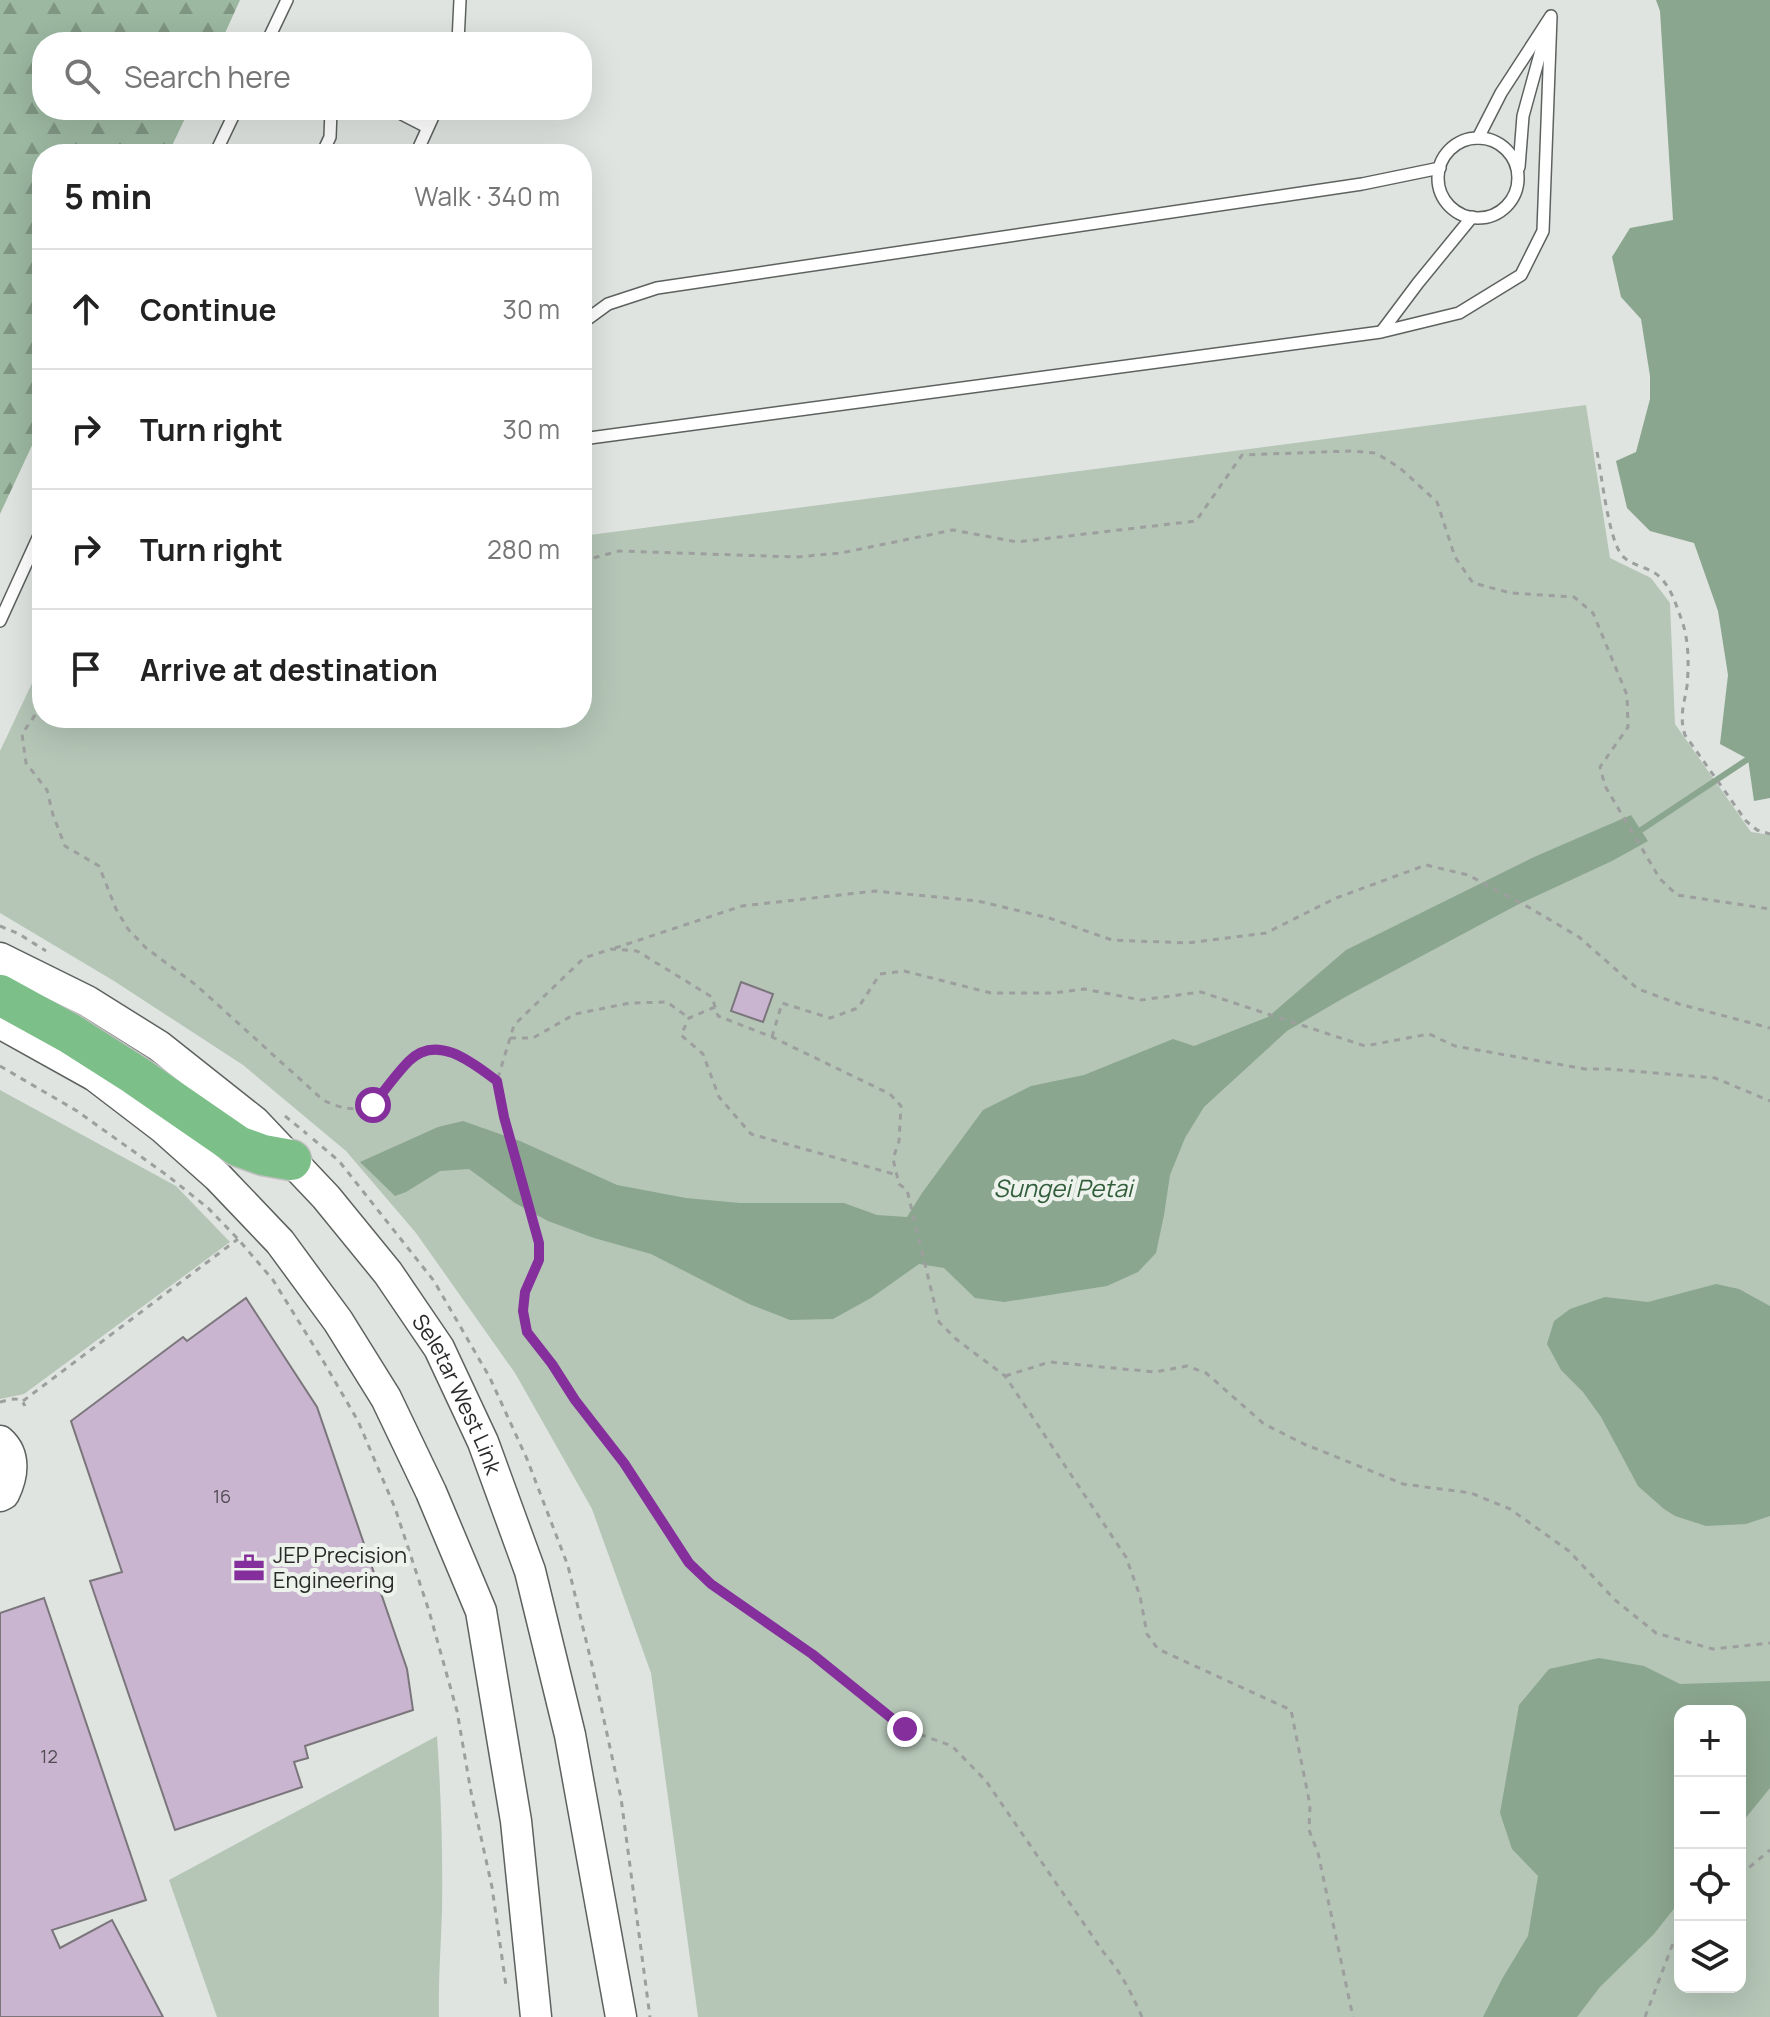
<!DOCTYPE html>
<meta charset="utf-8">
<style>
body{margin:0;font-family:Manrope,sans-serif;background:#f2f2f2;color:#222}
.controls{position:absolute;right:24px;bottom:24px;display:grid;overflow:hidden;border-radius:16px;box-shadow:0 8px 32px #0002}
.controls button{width:72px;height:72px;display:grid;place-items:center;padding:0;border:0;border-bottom:2px solid #e0e0e0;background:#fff;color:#222;font:40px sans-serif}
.stop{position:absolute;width:24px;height:24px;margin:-18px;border:6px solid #852f9d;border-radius:50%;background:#fff}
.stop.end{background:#852f9d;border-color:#fff;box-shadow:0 2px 8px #0008}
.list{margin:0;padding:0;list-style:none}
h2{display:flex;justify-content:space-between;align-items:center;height:104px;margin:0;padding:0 32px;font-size:34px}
h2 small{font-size:26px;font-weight:400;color:#767676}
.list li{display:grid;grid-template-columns:52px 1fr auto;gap:24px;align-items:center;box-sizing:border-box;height:120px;padding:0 32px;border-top:2px solid #e0e0e0}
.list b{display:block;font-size:30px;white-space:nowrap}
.list em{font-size:26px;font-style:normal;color:#767676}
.icon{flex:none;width:44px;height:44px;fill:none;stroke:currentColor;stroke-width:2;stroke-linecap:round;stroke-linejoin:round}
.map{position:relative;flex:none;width:1770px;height:2017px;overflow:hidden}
.search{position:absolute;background:#fff;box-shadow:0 8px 32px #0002;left:32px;top:32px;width:560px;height:88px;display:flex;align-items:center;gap:20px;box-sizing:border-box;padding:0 28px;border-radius:32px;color:#767676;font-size:30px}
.panel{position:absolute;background:#fff;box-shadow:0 8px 32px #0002;left:32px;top:144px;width:560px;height:584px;border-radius:32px}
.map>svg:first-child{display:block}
.grass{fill:#b5c6b7;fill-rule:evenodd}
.forest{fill:url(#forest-firs)}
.water{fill:#8ba68f}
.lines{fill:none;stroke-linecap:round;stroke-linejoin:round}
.stream{stroke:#8ba68f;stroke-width:6}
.building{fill:#cab5d1;stroke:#7a767b;stroke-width:2}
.lane-casing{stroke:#5e625f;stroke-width:14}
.secondary-casing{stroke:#5e625f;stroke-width:33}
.highway-casing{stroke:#bfbfbf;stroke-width:43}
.path{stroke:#9c9f9d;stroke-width:3;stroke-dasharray:6 6;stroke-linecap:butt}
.lane{stroke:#fff;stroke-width:11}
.secondary{stroke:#fff;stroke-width:30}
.highway{stroke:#7cbf89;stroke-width:40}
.route{stroke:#852f9d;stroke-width:10}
.labels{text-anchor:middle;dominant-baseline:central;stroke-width:8;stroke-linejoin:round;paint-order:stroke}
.number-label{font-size:18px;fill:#514d53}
.street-label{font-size:22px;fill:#292a29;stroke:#edf2ed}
.poi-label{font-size:22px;fill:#292a29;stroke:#edf2ed;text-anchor:start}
.water-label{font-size:24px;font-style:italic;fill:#325e3b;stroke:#edf2ed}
</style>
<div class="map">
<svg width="1770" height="2017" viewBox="0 0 1770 2017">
<defs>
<pattern id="forest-firs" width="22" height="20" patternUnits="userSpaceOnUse" patternTransform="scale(2)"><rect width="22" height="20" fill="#9cb8a1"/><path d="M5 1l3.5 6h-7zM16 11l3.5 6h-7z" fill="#7f9683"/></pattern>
</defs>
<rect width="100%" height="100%" fill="#dfe4e0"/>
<g class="grass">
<path d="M 1586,405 L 1610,558 L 1651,578 L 1670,603 L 1675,724 L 1751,832 L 1770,835 L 1770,2017 L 698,2017 L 651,1673 L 592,1509 L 515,1373 L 416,1233 L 346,1151 L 243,1065 L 114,981 L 0,913 L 0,751 L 42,662 L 42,718 L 582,718 L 582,536 ZM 1680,1711 L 1740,1711 L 1740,1987 L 1680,1987 Z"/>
<polygon points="0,1090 176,1186 230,1242 24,1394 0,1399"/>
<path d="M 437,1736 C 441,1794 443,1853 442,1911 C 441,1946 438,1982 439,2017 L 217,2017 L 169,1880 Z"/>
</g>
<polygon class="forest" points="0,0 240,0 221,42 42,42 42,110 189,110 168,154 42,154 42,424 0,514"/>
<g class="water">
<polygon points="1656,0 1770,0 1770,798 1754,801 1748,759 1720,744 1728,675 1718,611 1694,543 1650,531 1627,508 1616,461 1636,452 1650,399 1650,376 1641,319 1621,297 1612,257 1630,228 1673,220 1660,11"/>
<polygon points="1631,815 1648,841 1612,861 1517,905 1347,996 1287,1031 1204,1107 1185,1138 1170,1175 1164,1215 1156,1253 1138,1272 1107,1286 1004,1302 975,1298 944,1268 919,1264 871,1298 833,1319 790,1320 749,1304 651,1254 594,1238 548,1221 515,1203 469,1169 440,1171 406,1192 395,1196 360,1162 438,1127 463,1121 520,1141 617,1185 686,1198 740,1203 844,1203 877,1215 907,1217 922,1193 983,1110 1031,1086 1084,1075 1173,1039 1194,1046 1268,1017 1346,950 1534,857"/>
<polygon points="1716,1284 1739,1289 1770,1306 1770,1516 1746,1524 1706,1526 1675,1516 1664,1509 1638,1486 1601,1417 1583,1392 1561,1370 1547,1344 1554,1321 1570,1309 1605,1297 1648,1302"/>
<polygon points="1599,1658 1644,1666 1680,1684 1770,1681 1770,1788 1740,1825 1740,1711 1680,1711 1680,1901 1654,1934 1600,1987 1577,2017 1483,2017 1502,1979 1528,1936 1538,1876 1512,1849 1500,1813 1519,1705 1549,1669"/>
</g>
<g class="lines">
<polyline class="stream" points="1641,830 1748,759"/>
</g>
<g class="building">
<polygon points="741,982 773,994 763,1022 731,1011"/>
<polygon points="246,1298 317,1407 407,1669 413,1710 305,1746 308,1758 294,1762 302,1787 175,1830 90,1581 122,1572 71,1421 183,1337 187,1341"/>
<polygon points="44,1598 146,1900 52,1930 60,1948 112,1920 163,2017 0,2017 0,1613"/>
</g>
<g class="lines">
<defs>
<g id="lane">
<polyline points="267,42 287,0"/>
<polyline points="458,42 460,0"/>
<polyline points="394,110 427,127"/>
<circle cx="1478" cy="178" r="40"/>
<polyline points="215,154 236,110"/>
<polyline points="322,154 330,137 331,110"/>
<polyline points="416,154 436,110"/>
<polyline points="1519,167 1523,116 1545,36"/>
<polyline points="582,323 608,304 657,288 1362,184 1440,168"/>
<polyline points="1382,331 1418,283 1472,217"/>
<polyline points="582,439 1381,332 1459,313 1521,275 1543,231 1551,16 1501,93 1478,138"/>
<polyline points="0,621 42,529"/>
</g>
<g id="secondary">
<path id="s1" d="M 0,958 L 87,1001 L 159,1046 L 255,1122 L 326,1197 L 388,1273 L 439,1348 L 483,1442 L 530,1571 L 570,1735 L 621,2017"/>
<polyline points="0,1023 95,1076 163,1128 218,1177 280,1242 338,1321 386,1398 431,1492 481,1611 516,1821 536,2017"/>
<path d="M 0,1441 C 16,1455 13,1476 4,1494 L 0,1496"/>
</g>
<polyline id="highway" points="0,995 69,1033 135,1075 238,1146 263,1155 291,1160"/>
</defs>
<use href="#lane" class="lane-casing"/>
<use href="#secondary" class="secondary-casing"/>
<use href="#highway" class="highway-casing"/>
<g class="path">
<path d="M 1597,452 C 1602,476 1608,536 1621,554 C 1628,564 1643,566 1653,572 C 1669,581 1675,602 1681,618 C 1689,639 1689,665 1687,686 C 1684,705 1679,716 1685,735 L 1746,821 L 1757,830 L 1770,834"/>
<polyline points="582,561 619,551 796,557 841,553 953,530 1017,542 1196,521 1242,455 1350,451 1376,453 1400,468 1437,502 1455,557 1473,583 1511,593 1574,597 1593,613 1627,695 1628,727 1600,767 1605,786 1660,879 1677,895 1770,909"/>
<path d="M 42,705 L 22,734 L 26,763 L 47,790 L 53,815 L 65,846 L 99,866 L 116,909 L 128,929 L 146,948 L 196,985 L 323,1100 C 400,1139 387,1032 450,1052 C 468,1057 482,1070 497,1081"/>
<polyline points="0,926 19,934 46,951"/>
<polyline points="615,948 742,906 875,891 978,901 1049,918 1112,940 1188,943 1266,933 1336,898 1426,865 1468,875 1530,908 1579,937 1638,989 1679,1004 1770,1028"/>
<polyline points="715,1007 689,1018 681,1035 703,1054 719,1097 751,1134 897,1175"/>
<polyline points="772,1037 782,1003 830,1018 858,1008 880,974 904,971 991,993 1053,993 1084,989 1141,1000 1201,992 1365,1046 1429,1034 1455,1046 1585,1069 1609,1069 1715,1078 1770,1101"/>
<polyline points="510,1038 533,1038 575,1014 630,1003 667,1002 689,1018"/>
<polyline points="0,1066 77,1111 168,1176 208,1208 238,1239 273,1280 322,1359 358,1421 395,1508 429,1611 457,1711 471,1792 492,1887 506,1986"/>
<polyline points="285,1116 307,1134"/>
<polyline points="313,1139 339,1161 434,1281 490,1378 527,1459 568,1566 592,1665 621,1798 650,2017"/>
<polyline points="1005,1376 1050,1362 1155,1372 1187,1366 1206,1373 1264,1424 1304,1444 1403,1484 1471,1493 1510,1509 1569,1551 1615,1600 1656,1633 1713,1649 1770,1643"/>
<polyline points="23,1401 238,1239"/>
<path d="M 0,1402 C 10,1400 20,1395 25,1406"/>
<polyline points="1740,1875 1770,1850"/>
<path d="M 1142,2017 C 1132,1994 1121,1972 1104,1953 L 986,1781 L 952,1746 L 905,1729 L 812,1654 L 711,1584 L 689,1563 L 624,1463 L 575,1400 L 552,1364 L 527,1332 L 523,1311 L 525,1292 L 539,1260 L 539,1243 L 504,1117 L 497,1081 L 514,1025 L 584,958 L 611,949 L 637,951 L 712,997 L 718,1016 L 772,1037 L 890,1094 L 901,1106 L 899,1141 L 893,1159 L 899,1184 L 907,1190 L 939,1322 L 956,1339 L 1005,1376 L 1126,1557 L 1140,1596 L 1147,1634 L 1158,1649 L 1291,1710 L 1310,1805 L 1309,1830 L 1318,1853 L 1353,2017"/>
<polyline points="1645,2017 1680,1925"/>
</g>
<use href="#lane" class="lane"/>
<use href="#secondary" class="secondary"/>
<use href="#highway" class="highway"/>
</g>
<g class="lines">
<path class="route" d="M 373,1105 C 385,1090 396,1074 409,1061 C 437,1033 473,1063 497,1081 L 504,1117 L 539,1243 L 539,1260 L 525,1292 L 523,1311 L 527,1332 L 552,1364 L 575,1400 L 624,1463 L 689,1563 L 711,1584 L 812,1654 L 905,1729"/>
</g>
<defs>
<symbol id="office-bare" viewBox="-9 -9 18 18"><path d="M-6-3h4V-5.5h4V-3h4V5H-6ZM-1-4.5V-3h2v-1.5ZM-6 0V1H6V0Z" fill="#852f9d" stroke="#edf2ed" stroke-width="2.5" paint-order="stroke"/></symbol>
</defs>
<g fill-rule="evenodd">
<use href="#office-bare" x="227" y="1546" width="44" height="44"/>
</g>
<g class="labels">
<g class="number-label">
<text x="222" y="1496">16</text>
<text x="49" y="1756">12</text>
</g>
<g class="street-label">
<text stroke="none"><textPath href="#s1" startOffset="646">Seletar West Link</textPath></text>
</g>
<g class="poi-label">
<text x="273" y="1555">JEP Precision<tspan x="273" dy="25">Engineering</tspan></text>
</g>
<g class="water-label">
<text x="1063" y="1187">Sungei Petai</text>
</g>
</g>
</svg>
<div class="controls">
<button>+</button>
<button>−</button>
<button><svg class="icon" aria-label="locate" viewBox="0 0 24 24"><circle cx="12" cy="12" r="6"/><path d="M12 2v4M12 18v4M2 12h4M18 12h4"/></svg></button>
<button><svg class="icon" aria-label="layers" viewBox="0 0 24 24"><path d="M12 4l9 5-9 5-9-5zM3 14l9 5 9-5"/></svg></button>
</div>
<div class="stop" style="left:373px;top:1105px"></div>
<div class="stop end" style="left:905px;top:1729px"></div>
<div class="search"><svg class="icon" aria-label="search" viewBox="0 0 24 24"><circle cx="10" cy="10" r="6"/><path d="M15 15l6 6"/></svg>Search here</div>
<section class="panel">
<h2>5 min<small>Walk · 340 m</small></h2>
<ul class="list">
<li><svg class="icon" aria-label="ahead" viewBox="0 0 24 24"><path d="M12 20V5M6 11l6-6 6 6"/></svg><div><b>Continue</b></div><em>30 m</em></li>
<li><svg class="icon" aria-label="right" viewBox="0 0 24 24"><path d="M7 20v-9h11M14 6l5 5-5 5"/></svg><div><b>Turn right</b></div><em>30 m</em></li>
<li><svg class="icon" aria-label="right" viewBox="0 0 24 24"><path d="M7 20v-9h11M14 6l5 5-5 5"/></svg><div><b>Turn right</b></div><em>280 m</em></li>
<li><svg class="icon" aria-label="arrive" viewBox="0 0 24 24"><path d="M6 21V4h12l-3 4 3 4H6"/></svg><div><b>Arrive at destination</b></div></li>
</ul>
</section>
</div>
